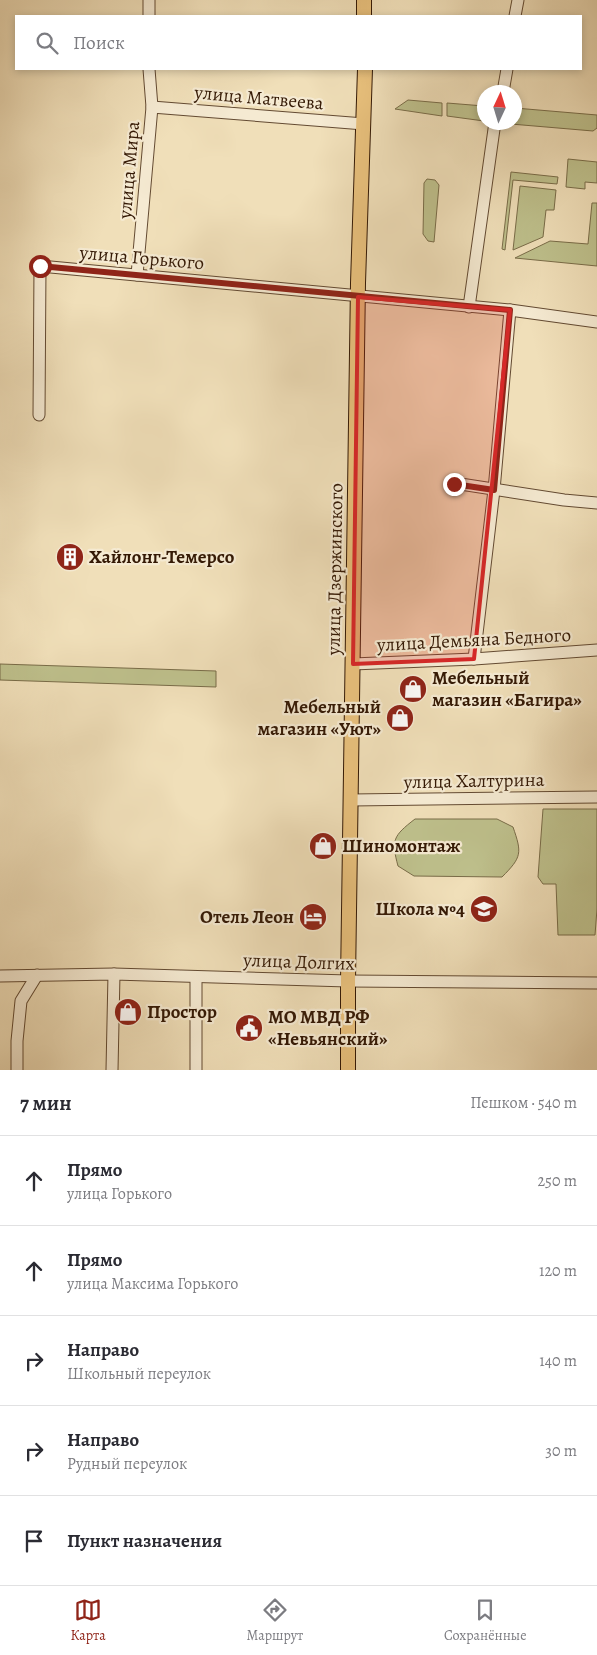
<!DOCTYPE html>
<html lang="ru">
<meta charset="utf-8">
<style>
body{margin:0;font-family:Alegreya,serif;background:#f2f2f3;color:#2b2b33}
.compass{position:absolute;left:477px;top:85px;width:45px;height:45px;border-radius:50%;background:#fff;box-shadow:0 2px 8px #0003;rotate:4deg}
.stop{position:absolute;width:15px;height:15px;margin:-11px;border:4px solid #8f2418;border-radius:50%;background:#fff}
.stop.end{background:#8f2418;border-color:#fff;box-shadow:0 1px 5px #0008}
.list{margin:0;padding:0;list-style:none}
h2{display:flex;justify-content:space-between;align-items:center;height:65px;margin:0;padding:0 20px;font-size:21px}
h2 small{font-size:16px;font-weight:400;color:#7c7c81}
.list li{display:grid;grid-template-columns:32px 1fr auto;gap:15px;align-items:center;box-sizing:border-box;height:90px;padding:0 20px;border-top:1px solid #e1e1e2}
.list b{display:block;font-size:19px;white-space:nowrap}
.list p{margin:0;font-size:16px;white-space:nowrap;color:#7c7c81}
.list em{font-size:16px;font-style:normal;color:#7c7c81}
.icon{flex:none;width:28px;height:28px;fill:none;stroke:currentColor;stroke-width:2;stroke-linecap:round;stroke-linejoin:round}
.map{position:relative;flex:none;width:597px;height:1070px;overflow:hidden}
.search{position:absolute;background:#fff;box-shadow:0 2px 8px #0003;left:15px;right:15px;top:15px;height:55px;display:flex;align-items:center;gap:12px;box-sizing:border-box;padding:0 18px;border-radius:0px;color:#7c7c81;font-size:19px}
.sheet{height:515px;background:#fff}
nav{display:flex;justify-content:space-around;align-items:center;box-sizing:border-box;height:70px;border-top:1px solid #e1e1e2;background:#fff;font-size:14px;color:#7c7c81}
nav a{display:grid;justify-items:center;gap:2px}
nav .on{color:#8f2418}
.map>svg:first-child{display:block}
.green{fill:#bec08c;stroke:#796c48}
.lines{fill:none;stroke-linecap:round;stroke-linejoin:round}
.minor-casing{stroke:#634a32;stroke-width:13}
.major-casing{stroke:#341905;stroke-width:16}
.minor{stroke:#f5ead2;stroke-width:11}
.major{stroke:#e8c07c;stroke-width:14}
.route{stroke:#8f2418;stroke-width:6}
.marked{fill:#d62828;fill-opacity:0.2;stroke:#d62828;stroke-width:4;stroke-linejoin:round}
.labels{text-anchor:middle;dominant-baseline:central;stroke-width:4.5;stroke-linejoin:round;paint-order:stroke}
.street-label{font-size:19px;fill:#341905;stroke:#f5ead2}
.poi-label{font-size:19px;font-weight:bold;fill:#341905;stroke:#f5ead2;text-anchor:start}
</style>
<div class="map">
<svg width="597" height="1070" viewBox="0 0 597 1070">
<rect width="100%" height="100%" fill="#f0dfb9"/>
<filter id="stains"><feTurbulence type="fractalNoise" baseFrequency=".004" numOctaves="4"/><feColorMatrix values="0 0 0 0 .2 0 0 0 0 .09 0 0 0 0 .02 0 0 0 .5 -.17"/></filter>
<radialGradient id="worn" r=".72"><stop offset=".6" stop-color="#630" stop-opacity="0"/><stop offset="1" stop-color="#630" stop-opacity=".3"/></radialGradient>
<g class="green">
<polygon points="408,100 442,103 442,116 395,109"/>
<polygon points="447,103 484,106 484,121 447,116"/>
<polygon points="515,108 597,115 597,128 593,131 499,123 514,122"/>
<polygon points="568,159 597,162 597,183 585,182 585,189 566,187"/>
<polygon points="511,172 558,177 557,184 513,180 505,250 502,249"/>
<polygon points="427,179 435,180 439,185 434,242 428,241 423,234 424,183"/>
<polygon points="520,186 556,190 554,210 546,210 543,237 513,250"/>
<polygon points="592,203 597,203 597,266 515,258 550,241 588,244"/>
<polygon points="0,664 216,671 216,687 0,680"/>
<polygon points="543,809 597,809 597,909 595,935 558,935 556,884 543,884 538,877"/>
<path d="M 415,819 L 497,819 L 513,827 C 522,853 522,857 502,877 L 414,876 L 398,866 C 391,840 393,836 415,819 Z"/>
</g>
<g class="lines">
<defs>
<g id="minor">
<polyline points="149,16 149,0"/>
<polyline points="515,16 518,0"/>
<polyline points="503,92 507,69"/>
<polyline points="152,107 364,124"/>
<polyline points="137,275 152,107 149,69"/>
<polyline points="469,307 495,122"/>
<polyline points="39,415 40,266 510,310 597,322"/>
<polyline points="454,483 564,500 597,503"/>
<polyline points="474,659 494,490 510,310"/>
<polyline points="353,664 474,659 597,650"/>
<polyline points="351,800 597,797"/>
<polyline points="0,976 114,974 348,981 597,983"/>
<polyline points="17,1070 17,1041 21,1001 37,975"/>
<polyline points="112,1070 114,974"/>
<polyline points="196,1070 196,977"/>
</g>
<g id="major">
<polyline points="364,0 364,16"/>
<polyline points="348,1070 348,981 358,283 365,69"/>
</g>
</defs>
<use href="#minor" class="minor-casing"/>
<use href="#major" class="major-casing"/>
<use href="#minor" class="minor"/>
<use href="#major" class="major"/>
</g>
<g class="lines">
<polyline class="route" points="40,266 510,310 494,490 454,484"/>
</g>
<path class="marked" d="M 358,297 L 510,310 L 474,659 L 353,664 Z"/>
<defs>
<symbol id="building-disc" viewBox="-11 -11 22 22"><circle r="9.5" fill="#8f2418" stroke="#f5ead2"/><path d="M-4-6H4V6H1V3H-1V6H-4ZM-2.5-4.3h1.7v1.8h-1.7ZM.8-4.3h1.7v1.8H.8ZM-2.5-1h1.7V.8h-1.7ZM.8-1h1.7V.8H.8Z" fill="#fff"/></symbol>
<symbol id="shop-disc" viewBox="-11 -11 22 22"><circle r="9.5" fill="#8f2418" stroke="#f5ead2"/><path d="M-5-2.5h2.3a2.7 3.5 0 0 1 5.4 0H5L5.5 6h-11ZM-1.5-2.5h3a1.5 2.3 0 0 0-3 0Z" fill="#fff"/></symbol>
<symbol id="school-disc" viewBox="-11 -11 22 22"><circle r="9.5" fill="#8f2418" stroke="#f5ead2"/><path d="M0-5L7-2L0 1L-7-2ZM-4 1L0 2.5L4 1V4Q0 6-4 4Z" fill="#fff"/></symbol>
<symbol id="hotel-disc" viewBox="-11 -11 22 22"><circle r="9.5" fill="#8f2418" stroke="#f5ead2"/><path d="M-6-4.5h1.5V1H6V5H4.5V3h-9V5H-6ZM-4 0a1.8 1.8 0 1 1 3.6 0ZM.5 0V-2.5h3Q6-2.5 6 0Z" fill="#fff"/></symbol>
<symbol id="civic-disc" viewBox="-11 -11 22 22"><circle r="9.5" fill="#8f2418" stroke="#f5ead2"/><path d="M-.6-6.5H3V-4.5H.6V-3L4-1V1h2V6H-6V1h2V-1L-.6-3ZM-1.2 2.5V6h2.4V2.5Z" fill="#fff"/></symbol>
</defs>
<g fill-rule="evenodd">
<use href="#building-disc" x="54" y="541" width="32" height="32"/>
<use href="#shop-disc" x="397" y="673" width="32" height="32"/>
<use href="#shop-disc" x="384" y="702" width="32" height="32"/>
<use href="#shop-disc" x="307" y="830" width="32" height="32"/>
<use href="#school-disc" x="468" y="893" width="32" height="32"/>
<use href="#hotel-disc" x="297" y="901" width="32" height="32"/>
<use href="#shop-disc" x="112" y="996" width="32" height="32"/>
<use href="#civic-disc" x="233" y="1012" width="32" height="32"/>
</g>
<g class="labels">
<g class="street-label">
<text transform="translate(259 98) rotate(5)">улица Матвеева</text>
<text transform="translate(129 170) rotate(-85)">улица Мира</text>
<text transform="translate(142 258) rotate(5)">улица Горького</text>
<text transform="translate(335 569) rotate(-89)">улица Дзержинского</text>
<text transform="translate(474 640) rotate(-3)">улица Демьяна Бедного</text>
<text transform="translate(474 781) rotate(-1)">улица Халтурина</text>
<text transform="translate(299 962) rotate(2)">улица Долгих</text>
</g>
<g class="poi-label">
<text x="89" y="557">Хайлонг-Темерсо</text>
<text x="432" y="678">Мебельный<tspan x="432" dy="22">магазин «Багира»</tspan></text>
<text x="381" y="707" text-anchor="end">Мебельный<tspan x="381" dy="22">магазин «Уют»</tspan></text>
<text x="342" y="846">Шиномонтаж</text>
<text x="465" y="909" text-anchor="end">Школа №4</text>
<text x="294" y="917" text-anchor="end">Отель Леон</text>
<text x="147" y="1012">Простор</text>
<text x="268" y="1017">МО МВД РФ<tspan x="268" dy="22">«Невьянский»</tspan></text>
</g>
</g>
<rect width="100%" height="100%" filter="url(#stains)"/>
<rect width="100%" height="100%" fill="url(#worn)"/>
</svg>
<svg class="compass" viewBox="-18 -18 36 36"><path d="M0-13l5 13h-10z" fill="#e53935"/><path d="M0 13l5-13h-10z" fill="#7c7c81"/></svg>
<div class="stop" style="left:40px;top:266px"></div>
<div class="stop end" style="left:454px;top:484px"></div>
<div class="search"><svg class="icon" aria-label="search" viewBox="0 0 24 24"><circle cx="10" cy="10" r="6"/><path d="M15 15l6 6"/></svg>Поиск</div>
</div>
<section class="sheet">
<h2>7 мин<small>Пешком · 540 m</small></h2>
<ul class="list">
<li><svg class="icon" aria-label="ahead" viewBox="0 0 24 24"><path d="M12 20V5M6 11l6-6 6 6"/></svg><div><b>Прямо</b><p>улица Горького</p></div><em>250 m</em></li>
<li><svg class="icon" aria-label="ahead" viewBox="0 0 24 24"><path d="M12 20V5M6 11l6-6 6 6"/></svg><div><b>Прямо</b><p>улица Максима Горького</p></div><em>120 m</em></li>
<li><svg class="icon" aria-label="right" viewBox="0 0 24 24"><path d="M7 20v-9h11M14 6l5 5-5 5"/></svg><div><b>Направо</b><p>Школьный переулок</p></div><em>140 m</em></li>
<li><svg class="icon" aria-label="right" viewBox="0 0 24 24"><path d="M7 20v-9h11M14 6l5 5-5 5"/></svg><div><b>Направо</b><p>Рудный переулок</p></div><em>30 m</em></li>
<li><svg class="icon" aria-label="arrive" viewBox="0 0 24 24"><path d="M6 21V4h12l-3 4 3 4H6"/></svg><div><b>Пункт назначения</b></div></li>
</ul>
</section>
<nav>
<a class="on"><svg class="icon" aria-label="map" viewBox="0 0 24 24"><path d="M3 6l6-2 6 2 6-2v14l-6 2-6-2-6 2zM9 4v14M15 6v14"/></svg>Карта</a>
<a><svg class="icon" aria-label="directions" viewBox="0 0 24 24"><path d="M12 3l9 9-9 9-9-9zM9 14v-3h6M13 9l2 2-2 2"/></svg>Маршрут</a>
<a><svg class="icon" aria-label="saved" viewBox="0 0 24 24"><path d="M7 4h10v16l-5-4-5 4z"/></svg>Сохранённые</a>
</nav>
